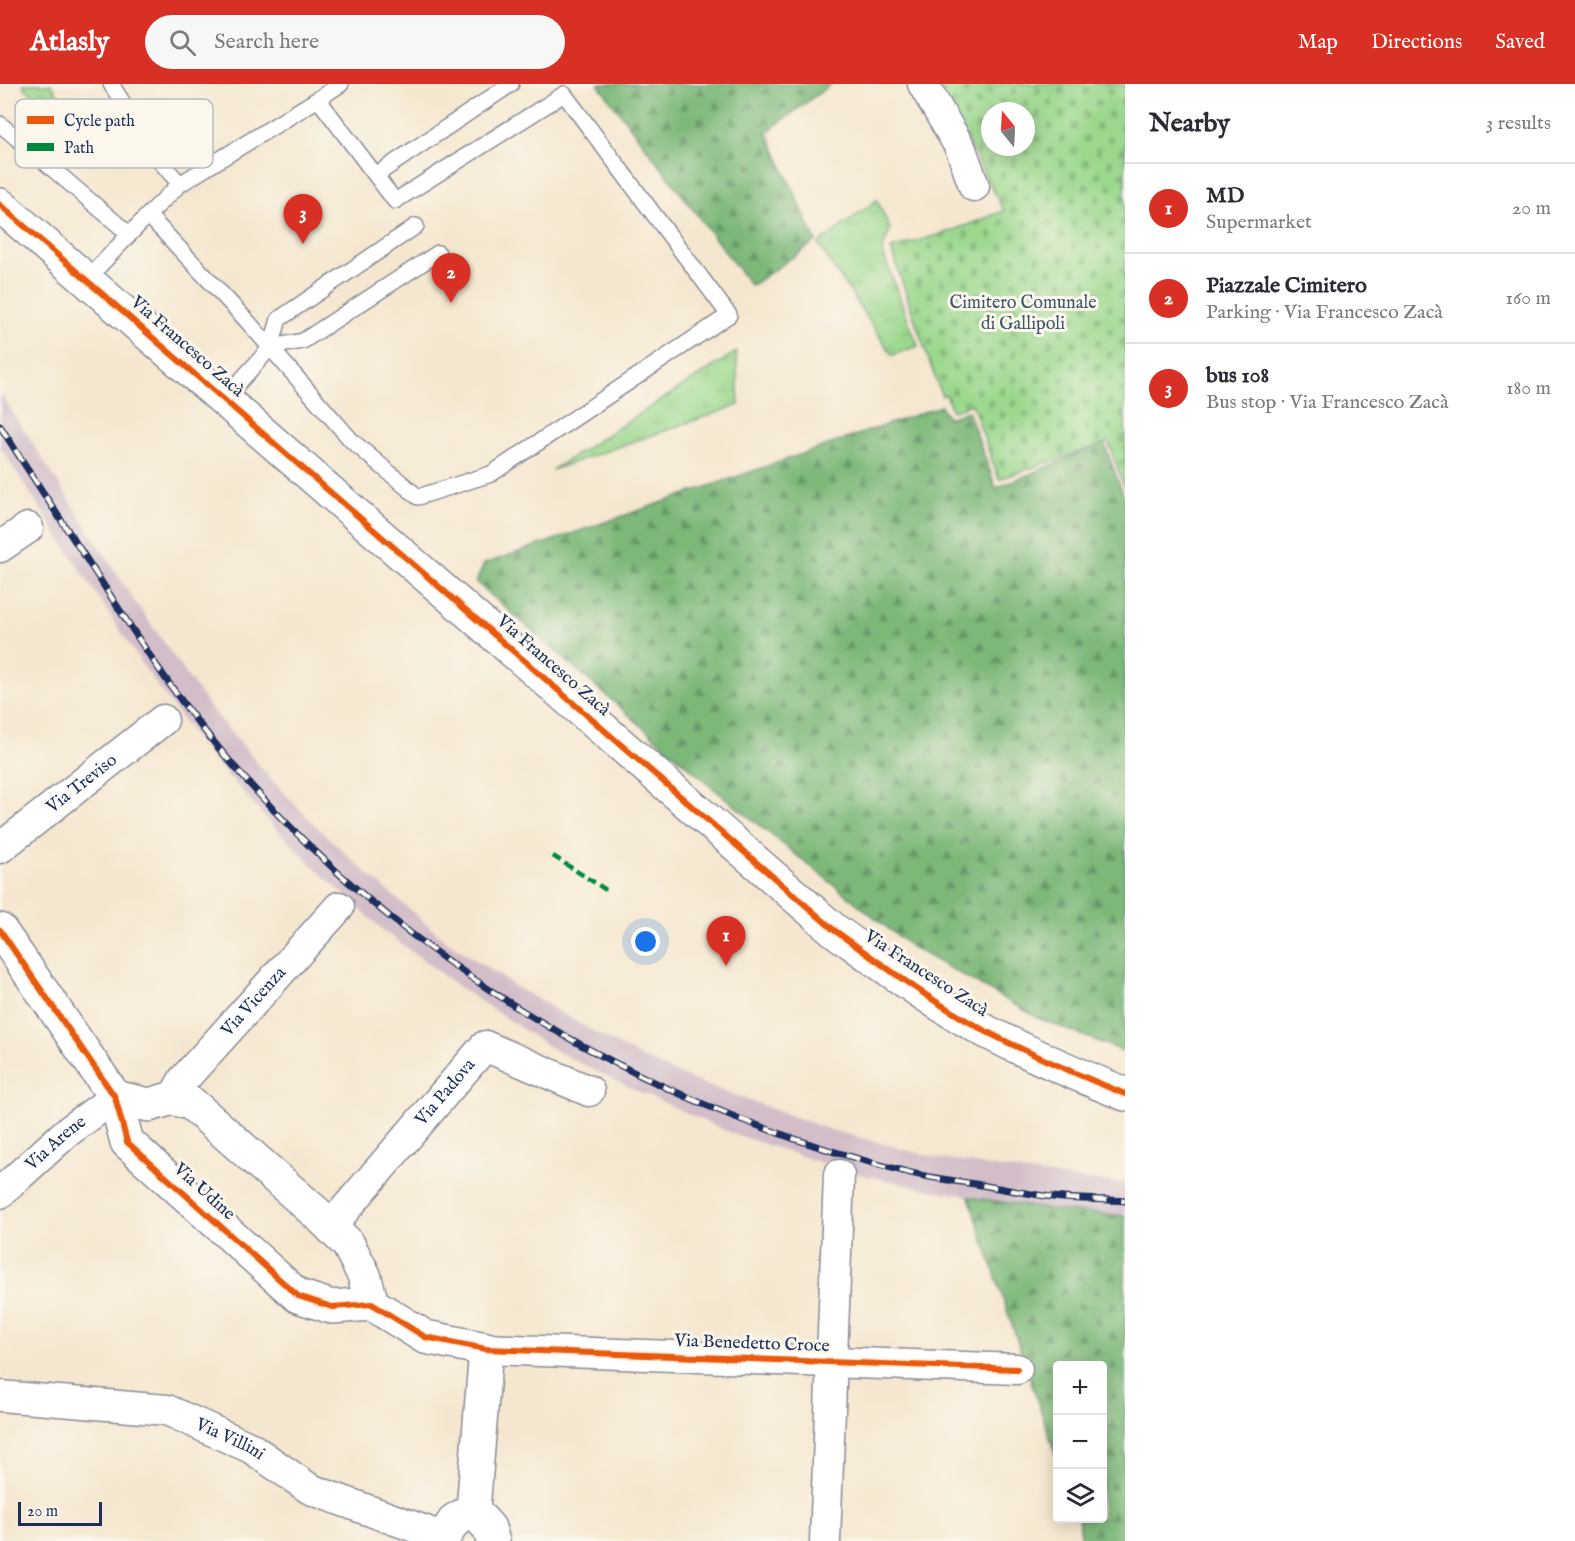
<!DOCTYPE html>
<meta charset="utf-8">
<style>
body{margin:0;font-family:"IM FELL English",serif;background:#f7f7f7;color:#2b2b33}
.controls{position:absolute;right:18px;bottom:18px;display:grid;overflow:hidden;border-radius:6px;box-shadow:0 3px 15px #0003}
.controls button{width:54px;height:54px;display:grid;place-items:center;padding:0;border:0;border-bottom:2px solid #e1e1e2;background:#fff;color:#2b2b33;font:30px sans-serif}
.compass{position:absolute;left:981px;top:18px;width:54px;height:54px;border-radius:50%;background:#fff;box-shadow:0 3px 15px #0003;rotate:342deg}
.scale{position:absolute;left:18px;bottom:15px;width:84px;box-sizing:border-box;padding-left:6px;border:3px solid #1b2f5e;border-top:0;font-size:16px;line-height:21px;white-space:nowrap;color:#1b2f5e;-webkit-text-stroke:4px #fbf7ec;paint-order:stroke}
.you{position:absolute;left:646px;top:858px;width:21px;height:21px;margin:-15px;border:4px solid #fff;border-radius:50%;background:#1a73e8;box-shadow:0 0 0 9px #1a73e833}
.badge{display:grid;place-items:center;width:39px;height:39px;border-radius:50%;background:#d93025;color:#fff;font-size:20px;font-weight:700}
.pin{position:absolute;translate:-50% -50px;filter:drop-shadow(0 2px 3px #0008)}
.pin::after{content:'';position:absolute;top:32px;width:21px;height:18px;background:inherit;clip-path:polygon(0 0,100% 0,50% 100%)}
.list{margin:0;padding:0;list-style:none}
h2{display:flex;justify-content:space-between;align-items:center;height:78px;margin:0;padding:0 24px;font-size:26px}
h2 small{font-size:20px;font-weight:400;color:#7c7c81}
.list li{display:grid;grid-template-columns:39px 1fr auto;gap:18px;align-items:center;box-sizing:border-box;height:90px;padding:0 24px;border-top:2px solid #e1e1e2}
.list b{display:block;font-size:22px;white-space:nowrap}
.list p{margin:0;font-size:20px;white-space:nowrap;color:#7c7c81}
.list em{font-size:20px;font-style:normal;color:#7c7c81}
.icon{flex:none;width:33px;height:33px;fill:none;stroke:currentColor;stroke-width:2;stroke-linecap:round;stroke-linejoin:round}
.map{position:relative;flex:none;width:1125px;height:1457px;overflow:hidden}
header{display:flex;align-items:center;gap:36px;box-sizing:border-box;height:84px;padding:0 30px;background:#d93025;color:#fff}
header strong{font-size:28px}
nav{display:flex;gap:33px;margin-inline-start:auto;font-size:21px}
.search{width:420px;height:54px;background:#f7f7f7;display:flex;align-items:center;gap:15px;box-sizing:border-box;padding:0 21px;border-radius:33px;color:#7c7c81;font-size:22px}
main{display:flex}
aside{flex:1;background:#fff}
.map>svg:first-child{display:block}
.railway{fill:#d2bdc8}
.grass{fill:url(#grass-tufts);stroke:#5b8476;stroke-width:1.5}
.forest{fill:url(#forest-firs);stroke:#4c746b;stroke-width:1.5}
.cemetery{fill:url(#cemetery-stones);stroke:#5b8476;stroke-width:1.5;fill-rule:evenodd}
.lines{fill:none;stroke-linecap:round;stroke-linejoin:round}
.service-casing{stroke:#888b96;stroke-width:18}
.minor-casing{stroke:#888b96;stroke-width:33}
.tertiary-casing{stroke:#888b96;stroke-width:36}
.primary-casing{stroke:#888b96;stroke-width:36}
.service{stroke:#fff;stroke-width:15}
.minor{stroke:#fff;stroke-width:30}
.tertiary{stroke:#fff;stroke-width:33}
.primary{stroke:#fff;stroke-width:33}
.rail-casing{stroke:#1b2f5e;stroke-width:7}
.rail{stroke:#fbf7ec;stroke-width:4.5;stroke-dasharray:14;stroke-linecap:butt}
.quiet{stroke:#00873e;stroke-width:4.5;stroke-dasharray:9 4.5;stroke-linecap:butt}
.cycleway-casing{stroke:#fbf7ec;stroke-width:10}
.cycleway{stroke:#e8590c;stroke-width:6}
.labels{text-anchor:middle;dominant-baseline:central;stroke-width:6;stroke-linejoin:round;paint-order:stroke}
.park-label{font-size:18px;fill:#3b596a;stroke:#fbf7ec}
.street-label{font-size:18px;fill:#1b2f5e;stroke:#fbf7ec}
.key{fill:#fbf7ec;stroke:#b8bbc1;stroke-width:1.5}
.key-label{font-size:16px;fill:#1b2f5e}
</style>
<header>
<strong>Atlasly</strong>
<div class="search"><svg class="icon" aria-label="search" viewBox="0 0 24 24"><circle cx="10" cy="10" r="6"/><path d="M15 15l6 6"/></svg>Search here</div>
<nav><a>Map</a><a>Directions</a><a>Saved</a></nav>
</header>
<main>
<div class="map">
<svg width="1125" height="1457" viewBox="0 0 1125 1457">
<defs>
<pattern id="grass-tufts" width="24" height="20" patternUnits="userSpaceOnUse" patternTransform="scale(1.5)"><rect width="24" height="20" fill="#9bd88d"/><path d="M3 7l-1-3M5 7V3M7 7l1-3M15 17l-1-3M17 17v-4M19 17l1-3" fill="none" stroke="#85ba7c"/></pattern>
<pattern id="forest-firs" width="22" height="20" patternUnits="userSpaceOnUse" patternTransform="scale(1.5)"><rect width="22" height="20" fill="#7cb878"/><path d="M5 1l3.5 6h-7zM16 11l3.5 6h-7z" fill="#659666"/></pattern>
<pattern id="cemetery-stones" width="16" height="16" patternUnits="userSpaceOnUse" patternTransform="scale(1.5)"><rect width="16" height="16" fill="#9bd88d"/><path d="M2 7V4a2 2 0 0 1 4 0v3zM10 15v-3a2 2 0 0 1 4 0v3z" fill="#85ba7c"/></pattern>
</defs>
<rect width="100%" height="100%" fill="#fbf7ec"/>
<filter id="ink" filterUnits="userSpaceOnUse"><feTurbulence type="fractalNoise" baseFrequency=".0167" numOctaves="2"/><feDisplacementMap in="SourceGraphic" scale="12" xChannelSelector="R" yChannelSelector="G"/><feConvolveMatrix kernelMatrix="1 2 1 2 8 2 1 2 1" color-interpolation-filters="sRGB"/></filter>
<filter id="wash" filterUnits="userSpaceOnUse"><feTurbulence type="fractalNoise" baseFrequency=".008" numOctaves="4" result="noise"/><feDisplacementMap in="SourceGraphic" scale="24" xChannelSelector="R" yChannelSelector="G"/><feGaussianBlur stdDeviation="1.35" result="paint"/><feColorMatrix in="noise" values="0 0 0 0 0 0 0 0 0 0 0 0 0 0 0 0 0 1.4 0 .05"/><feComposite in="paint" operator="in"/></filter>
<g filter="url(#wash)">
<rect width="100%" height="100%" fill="#f5e7cf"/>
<polygon class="railway" points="0,309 134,516 208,621 270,694 314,740 360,783 445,856 520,905 587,944 640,973 695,997 831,1046 902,1065 943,1075 1029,1088 1085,1096 1125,1099 1125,1132 1053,1126 925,1105 846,1087 788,1068 726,1047 627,1002 576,977 551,964 459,903 384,847 317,786 263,731 201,661 146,586 0,363"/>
<g class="grass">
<polygon points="23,0 51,0 88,57 25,4"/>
<polygon points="877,116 890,145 882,167 918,262 892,271 818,160"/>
<polygon points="736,268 739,321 552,386"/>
</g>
<g class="forest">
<polygon points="598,0 831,0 767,48 816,157 751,202"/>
<polygon points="941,322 948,334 968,327 996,404 1104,359 1125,416 1125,968 1040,935 910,862 714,705 476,498 484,480"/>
<polygon points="969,1113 1053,1126 1125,1132 1125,1457 1082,1457 1078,1435 1102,1434 1102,1282 1058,1282 1057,1375"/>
</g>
<path class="cemetery" d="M 937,0 L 1125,0 L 1125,404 L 1108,358 L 999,395 L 972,320 L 952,327 L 946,310 L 942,312 C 923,263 908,214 891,165 L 954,146 L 1004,127 ZM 990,27 L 1026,27 L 1026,63 L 990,63 Z"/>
</g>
<g filter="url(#ink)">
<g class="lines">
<defs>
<g id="service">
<polyline points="111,0 158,75 180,100"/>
<polyline points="318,15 341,0"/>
<polyline points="0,40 129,150"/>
<polyline points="376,91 511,0"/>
<polyline points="87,195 148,131 180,100 318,15 395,117 564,10 729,231 491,390 418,413 352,357 248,238 148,131"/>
<polyline points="271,263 303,257 438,169"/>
<polyline points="224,315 271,263 279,235 416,142"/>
</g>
<g id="minor">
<polyline points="923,0 961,65 974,102"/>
<polyline points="0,463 28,444"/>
<path id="s1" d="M 0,764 L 163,636"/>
<path id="s2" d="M 173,1014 L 184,995 L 339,823"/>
<path id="s3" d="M 0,1109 L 66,1049 L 115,1013"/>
<path id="s4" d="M 331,1142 L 485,962 L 589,1007"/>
<polyline points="486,1265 1017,1285"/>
<path id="s5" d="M 0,1312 L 167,1326 L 251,1364 L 310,1405 L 442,1453"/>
<polyline points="825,1457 839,1091"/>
</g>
<g id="tertiary">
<polyline points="0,846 115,1013 127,1058 298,1212 332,1223 372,1220 425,1253 486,1265 473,1426 489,1444 493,1457"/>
<polyline points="115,1013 149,1021 173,1014 192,1020 322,1134 348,1160 364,1191 372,1220"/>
<polyline points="441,1457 455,1436 473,1426"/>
</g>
<path id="primary" d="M 0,121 L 834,846 C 884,882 933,919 987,948 C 1032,971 1078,991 1125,1010"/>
</defs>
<use href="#service" class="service-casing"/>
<use href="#minor" class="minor-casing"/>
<use href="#tertiary" class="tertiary-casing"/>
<use href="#primary" class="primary-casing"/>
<use href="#service" class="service"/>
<use href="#minor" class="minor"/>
<use href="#tertiary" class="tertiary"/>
<use href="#primary" class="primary"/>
<defs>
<path id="rail" d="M 0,342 C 35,397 71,451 106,505 C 136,551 166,598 200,641 C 379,868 633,1020 911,1089 C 932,1094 954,1097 975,1100 C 1001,1104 1027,1110 1053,1113 C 1077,1116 1101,1115 1125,1117"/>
</defs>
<use href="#rail" class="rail-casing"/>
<use href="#rail" class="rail"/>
<polyline class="quiet" points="553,772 606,806"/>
<defs>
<g id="cycleway">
<path d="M 0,121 L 834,846 C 884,882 933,919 987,948 C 1032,971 1078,991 1125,1010"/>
<polyline points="0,846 115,1013 127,1058 298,1212 332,1223 372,1220 425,1253 486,1265 1017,1285"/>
</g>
</defs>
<use href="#cycleway" class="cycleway-casing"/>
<use href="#cycleway" class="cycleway"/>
</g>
</g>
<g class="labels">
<g class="park-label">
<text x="1023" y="219">Cimitero Comunale<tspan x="1023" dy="21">di Gallipoli</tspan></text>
</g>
<g class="street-label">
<text transform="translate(187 263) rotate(41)">Via Francesco Zacà</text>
<text transform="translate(553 582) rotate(41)">Via Francesco Zacà</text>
<text stroke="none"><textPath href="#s1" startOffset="104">Via Treviso</textPath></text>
<text transform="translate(926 890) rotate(33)">Via Francesco Zacà</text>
<text stroke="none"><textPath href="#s2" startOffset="126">Via Vicenza</textPath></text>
<text stroke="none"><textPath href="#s4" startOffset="176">Via Padova</textPath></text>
<text stroke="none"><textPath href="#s3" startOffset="75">Via Arene</textPath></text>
<text transform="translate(204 1108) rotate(42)">Via Udine</text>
<text transform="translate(752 1260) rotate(2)">Via Benedetto Croce</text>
<text stroke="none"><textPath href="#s5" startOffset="237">Via Villini</textPath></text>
</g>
</g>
<rect x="15" y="15" width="198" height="69" rx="9" class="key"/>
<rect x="27" y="32" width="27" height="8" fill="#e8590c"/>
<rect x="27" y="59" width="27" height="8" fill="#00873e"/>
<g class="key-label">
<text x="64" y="42">Cycle path</text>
<text x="64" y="69">Path</text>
</g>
</svg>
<div class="controls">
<button>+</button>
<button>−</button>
<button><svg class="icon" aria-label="layers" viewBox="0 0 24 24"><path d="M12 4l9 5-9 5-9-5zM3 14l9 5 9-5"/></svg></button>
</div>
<svg class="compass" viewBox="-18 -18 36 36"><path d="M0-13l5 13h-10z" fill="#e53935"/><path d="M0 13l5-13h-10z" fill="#7c7c81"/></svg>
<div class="scale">20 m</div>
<div class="you"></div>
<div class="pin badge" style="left:726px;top:882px">1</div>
<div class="pin badge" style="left:451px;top:219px">2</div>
<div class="pin badge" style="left:303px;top:160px">3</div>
</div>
<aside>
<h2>Nearby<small>3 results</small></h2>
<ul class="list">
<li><span class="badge">1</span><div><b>MD</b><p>Supermarket</p></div><em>20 m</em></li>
<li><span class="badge">2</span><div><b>Piazzale Cimitero</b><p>Parking · Via Francesco Zacà</p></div><em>160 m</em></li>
<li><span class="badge">3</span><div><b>bus 108</b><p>Bus stop · Via Francesco Zacà</p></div><em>180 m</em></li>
</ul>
</aside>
</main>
